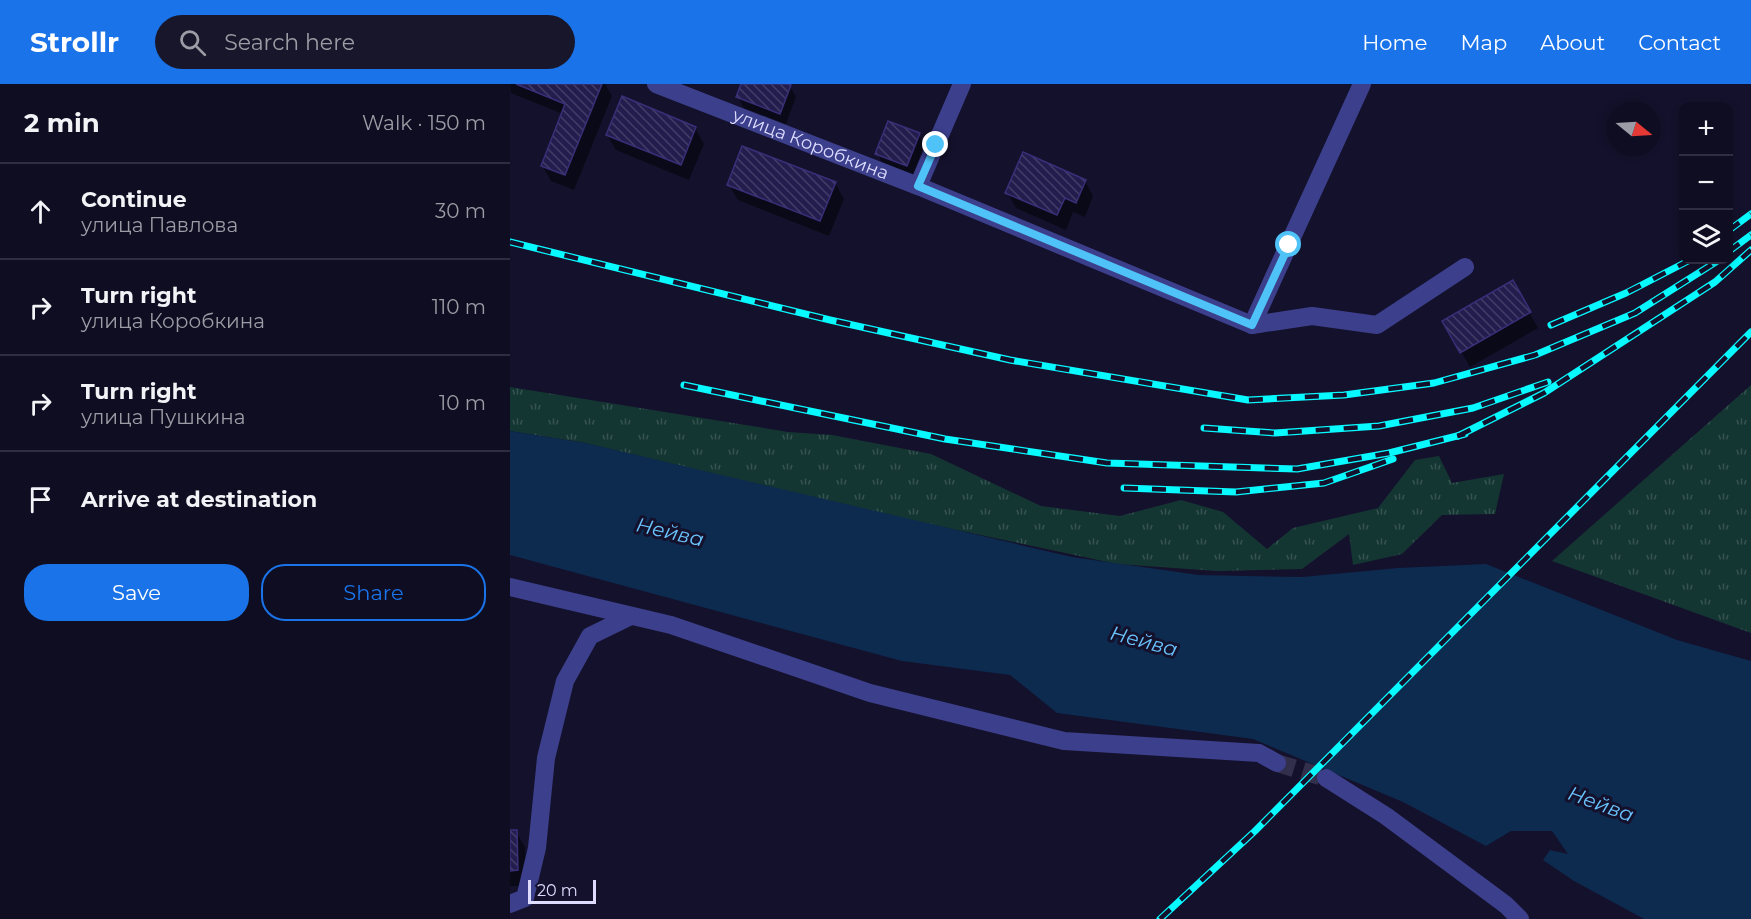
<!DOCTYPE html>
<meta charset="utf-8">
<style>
body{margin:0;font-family:Montserrat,sans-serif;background:#18162a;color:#f1f3f6}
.controls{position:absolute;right:18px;top:18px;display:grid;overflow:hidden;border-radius:12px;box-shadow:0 3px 9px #0003}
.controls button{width:54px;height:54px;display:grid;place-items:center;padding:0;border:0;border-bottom:2px solid #2f2d3f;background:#0f0d21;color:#f1f3f6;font:30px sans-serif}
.compass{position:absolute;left:1097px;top:18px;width:54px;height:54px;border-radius:50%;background:#0f0d21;box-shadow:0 3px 9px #0003;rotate:108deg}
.scale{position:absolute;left:18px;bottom:15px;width:68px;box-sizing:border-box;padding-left:6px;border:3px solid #dddcff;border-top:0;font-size:16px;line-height:21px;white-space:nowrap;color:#dddcff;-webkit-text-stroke:4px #14112c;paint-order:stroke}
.stop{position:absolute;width:18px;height:18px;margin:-14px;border:4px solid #4fc3f7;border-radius:50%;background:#fff}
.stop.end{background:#4fc3f7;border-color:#fff;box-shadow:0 2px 6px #0008}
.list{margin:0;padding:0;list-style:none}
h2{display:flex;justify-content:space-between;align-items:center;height:78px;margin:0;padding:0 24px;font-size:26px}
h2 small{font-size:20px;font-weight:400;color:#9b9ca5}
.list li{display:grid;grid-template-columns:39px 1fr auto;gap:18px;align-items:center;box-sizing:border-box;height:96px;padding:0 24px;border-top:2px solid #2f2d3f}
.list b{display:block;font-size:22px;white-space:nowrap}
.list p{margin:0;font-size:20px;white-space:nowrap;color:#9b9ca5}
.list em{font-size:20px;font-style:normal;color:#9b9ca5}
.actions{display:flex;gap:12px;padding:18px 24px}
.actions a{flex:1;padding:14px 0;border:2px solid #1a73e8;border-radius:24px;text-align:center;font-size:21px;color:#1a73e8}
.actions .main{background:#1a73e8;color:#fff}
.icon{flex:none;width:33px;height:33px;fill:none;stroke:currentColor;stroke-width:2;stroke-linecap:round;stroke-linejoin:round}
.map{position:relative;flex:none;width:1241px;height:835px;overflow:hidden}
header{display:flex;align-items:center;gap:36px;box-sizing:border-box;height:84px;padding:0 30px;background:#1a73e8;color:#fff}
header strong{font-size:28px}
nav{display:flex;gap:33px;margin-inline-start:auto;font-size:21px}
.search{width:420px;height:54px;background:#18162a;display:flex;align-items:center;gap:15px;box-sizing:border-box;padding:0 21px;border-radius:33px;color:#9b9ca5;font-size:22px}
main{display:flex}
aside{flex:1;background:#0f0d21}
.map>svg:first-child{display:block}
.grass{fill:url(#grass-tufts)}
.water{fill:#0d2a4f}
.shadow{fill:#0007}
.building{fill:url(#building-back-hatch);stroke:#382f79;stroke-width:1.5}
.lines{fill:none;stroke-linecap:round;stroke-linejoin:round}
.minor-tunnel{stroke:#322f4c;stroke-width:18;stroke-dasharray:18 9;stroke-linecap:butt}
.minor{stroke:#3c3f8b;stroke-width:18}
.rail-casing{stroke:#08f9ff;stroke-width:7}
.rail{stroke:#14112c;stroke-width:4.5;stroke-dasharray:14;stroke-linecap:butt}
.route{stroke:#4fc3f7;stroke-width:8}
.labels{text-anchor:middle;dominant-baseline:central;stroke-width:6;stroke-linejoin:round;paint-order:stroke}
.street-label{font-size:18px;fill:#dddcff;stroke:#14112c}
.water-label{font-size:20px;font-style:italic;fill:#6ac5ff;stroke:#14112c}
</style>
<header>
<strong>Strollr</strong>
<div class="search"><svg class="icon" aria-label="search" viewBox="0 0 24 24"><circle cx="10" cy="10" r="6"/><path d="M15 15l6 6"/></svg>Search here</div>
<nav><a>Home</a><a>Map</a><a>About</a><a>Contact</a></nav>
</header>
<main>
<aside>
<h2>2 min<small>Walk · 150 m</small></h2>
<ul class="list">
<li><svg class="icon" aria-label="ahead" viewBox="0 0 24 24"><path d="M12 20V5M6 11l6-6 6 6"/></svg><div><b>Continue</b><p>улица Павлова</p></div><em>30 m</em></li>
<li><svg class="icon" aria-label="right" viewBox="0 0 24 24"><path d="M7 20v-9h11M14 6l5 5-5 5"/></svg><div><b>Turn right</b><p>улица Коробкина</p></div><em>110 m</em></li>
<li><svg class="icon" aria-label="right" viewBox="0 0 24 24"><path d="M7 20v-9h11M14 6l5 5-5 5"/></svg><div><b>Turn right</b><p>улица Пушкина</p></div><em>10 m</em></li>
<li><svg class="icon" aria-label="arrive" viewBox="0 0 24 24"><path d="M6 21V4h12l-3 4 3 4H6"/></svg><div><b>Arrive at destination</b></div></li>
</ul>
<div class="actions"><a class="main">Save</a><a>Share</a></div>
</aside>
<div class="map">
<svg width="1241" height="835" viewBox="0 0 1241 835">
<defs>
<pattern id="grass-tufts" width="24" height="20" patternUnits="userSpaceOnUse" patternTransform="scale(1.5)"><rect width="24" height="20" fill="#143632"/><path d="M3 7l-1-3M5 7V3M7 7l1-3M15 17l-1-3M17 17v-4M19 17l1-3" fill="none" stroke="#365251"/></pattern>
<pattern id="building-back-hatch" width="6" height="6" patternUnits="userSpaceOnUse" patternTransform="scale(1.5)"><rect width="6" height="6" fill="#231d4d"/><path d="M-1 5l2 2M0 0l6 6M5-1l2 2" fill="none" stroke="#423d68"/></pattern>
</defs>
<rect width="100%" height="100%" fill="#14112c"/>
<g class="grass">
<polygon points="1241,301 1241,549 1042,477"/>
<polygon points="0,303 278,348 322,351 421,370 531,422 610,432 671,416 713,428 757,465 783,444 868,424 905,376 929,372 942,399 994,390 985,430 932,431 892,470 843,481 839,450 792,485 707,487 607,480 363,428 75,359 0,347"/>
</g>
<polygon class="water" points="0,347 75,359 562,473 689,491 792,493 888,484 976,480 1167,556 1241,577 1241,835 1134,835 1064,797 1033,776 1040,766 1058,770 1042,747 1001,747 976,762 893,718 743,655 547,629 500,591 392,577 0,471"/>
<g class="shadow">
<polygon points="0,0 95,0 102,12 64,106 41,97 32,81 53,30 1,9"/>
<polygon points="233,0 273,0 280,3 286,13 276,40 234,24 228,13"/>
<polygon points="185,44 194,60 179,96 106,66 97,51"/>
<polygon points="409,50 414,61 403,91 373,80 367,69"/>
<polygon points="575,97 583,112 575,133 563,128 556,146 506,124 497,108"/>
<polygon points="325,99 334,115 319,152 228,116 219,101"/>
<polygon points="1002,198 1028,244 960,283 934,238"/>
<polygon points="0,748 6,748 15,763 16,802 0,802"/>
</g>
<g class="building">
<polygon points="6,0 92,0 55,91 31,82 55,20"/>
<polygon points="231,0 277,0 281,1 270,30 226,13"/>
<polygon points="112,12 186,43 171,81 96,51"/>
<polygon points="378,37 410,49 397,82 365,70"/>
<polygon points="232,62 326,98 310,137 217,101"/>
<polygon points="513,68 576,96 566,119 555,114 547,131 495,109"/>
<polygon points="1003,196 1021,228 950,269 932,237"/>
<polygon points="0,746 7,746 8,786 0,787"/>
</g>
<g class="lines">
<polyline class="minor-tunnel" points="767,679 816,694"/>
<g class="minor">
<path id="s1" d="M 146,0 L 408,102 L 742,241 L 802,232 L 867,241 L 955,183"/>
<polyline points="408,102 452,0"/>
<polyline points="742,241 852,0"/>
<polyline points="0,503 161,541 360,609 554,657 749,669 767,679"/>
<polyline points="816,694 876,732 996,821 1010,835"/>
<polyline points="0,820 15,814 27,764 36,674 55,597 80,552 121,532"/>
</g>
<defs>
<g id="rail">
<polyline points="1218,147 1241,130"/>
<polyline points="0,158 320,236 500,276 738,316 834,311 924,299 1025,271 1125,229 1209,176"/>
<polyline points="1218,168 1241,151"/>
<polyline points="1041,241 1116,209 1180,176"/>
<polyline points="174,301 435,355 597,379 787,385 879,369 955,350"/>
<polyline points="694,344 765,349 869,342 963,324 1038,298"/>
<polyline points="948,352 1034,309 1205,198 1241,166"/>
<polyline points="614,404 726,408 814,399 883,375"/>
<polyline points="650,835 745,747 1241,248"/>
</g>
</defs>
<use href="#rail" class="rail-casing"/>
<use href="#rail" class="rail"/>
</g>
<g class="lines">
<polyline class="route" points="426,61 408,102 742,241 779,161"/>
</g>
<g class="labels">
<g class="street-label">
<text stroke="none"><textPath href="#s1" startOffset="166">улица Коробкина</textPath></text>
</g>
<g class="water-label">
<text transform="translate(160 448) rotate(13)">Нейва</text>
<text transform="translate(634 557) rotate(15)">Нейва</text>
<text transform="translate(1091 720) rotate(20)">Нейва</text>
</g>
</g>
</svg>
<div class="controls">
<button>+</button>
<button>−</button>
<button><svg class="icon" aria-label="layers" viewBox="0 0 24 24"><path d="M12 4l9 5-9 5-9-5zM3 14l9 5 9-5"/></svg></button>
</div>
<svg class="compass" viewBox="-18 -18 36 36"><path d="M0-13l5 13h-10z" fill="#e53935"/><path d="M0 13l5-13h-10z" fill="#9b9ca5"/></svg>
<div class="scale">20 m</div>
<div class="stop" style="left:779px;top:161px"></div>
<div class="stop end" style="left:426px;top:61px"></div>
</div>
</main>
